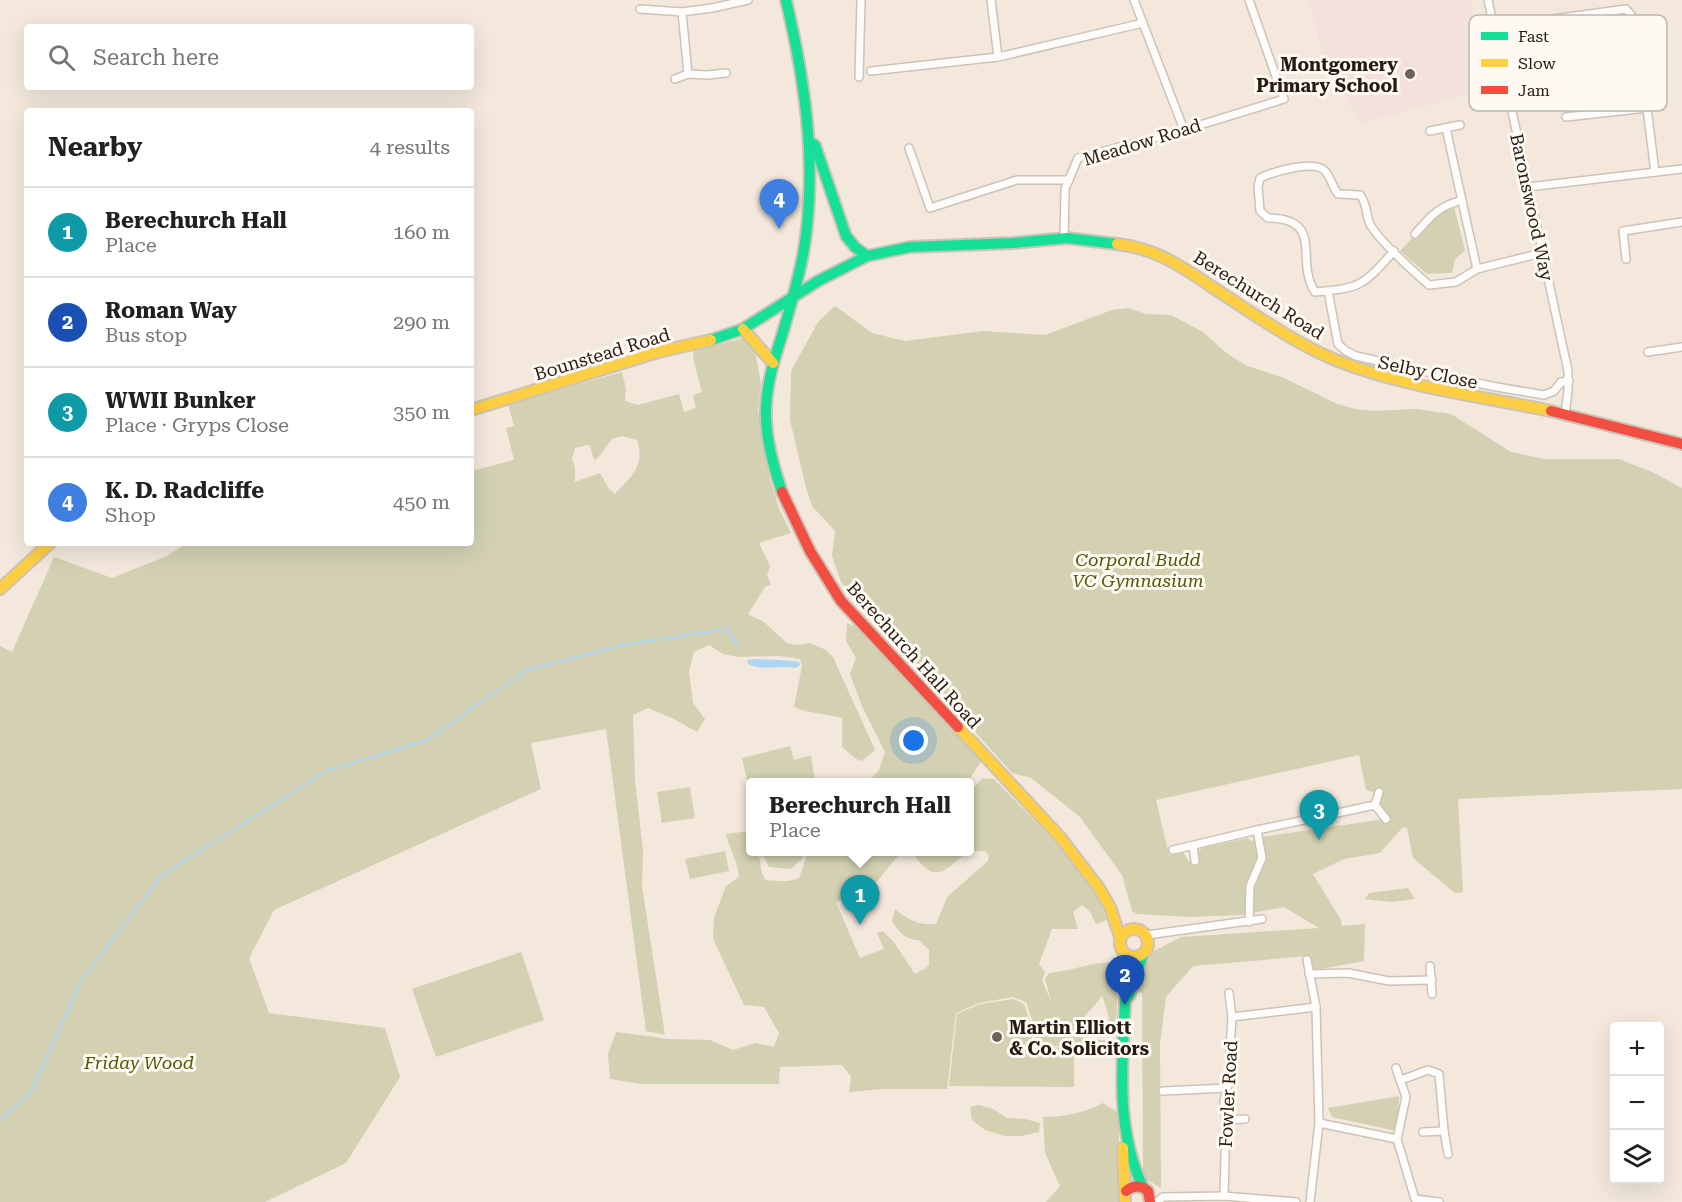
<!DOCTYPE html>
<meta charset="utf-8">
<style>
body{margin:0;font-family:"Roboto Serif",serif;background:#f2f2f2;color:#202124}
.controls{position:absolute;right:18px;bottom:18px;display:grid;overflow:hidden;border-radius:6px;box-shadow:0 6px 24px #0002}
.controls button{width:54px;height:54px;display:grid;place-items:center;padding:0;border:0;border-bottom:2px solid #e0e0e0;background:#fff;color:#202124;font:30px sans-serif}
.you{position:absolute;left:914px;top:741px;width:21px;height:21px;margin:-15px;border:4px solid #fff;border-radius:50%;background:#1a73e8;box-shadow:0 0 0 9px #1a73e833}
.badge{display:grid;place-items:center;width:39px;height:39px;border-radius:50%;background:#7c3aed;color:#fff;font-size:20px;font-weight:700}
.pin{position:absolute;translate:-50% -50px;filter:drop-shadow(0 2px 3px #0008)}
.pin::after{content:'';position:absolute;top:32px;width:21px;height:18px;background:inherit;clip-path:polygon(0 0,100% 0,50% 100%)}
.popup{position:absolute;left:746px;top:778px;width:228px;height:78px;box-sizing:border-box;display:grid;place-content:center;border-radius:6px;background:#fff;filter:drop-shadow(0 2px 4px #0005);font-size:20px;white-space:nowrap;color:#757577}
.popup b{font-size:22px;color:#202124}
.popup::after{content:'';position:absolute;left:50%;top:100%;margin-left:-12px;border:12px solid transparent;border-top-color:#fff}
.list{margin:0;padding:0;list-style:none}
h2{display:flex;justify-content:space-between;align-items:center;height:78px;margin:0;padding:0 24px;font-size:26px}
h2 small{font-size:20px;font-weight:400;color:#757577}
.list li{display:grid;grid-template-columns:39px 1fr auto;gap:18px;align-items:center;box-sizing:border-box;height:90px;padding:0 24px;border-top:2px solid #e0e0e0}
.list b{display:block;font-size:22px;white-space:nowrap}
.list p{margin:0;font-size:20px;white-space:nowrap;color:#757577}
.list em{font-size:20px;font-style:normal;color:#757577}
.icon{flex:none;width:33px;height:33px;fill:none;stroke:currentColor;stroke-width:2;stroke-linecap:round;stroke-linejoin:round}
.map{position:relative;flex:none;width:1682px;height:1202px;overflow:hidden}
.search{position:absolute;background:#fff;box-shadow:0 6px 24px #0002;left:24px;top:24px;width:450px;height:66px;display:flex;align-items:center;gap:15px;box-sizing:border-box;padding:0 21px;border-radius:6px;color:#757577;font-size:22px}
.panel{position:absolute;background:#fff;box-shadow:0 6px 24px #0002;left:24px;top:108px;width:450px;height:438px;border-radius:6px}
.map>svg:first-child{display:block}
.education{fill:#f4e1dd}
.green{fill:#d3d1b2;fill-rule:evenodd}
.water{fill:#aed6f4}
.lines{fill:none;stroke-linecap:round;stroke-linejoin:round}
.stream{stroke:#aed6f4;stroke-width:2}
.street-casing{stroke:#ccc3b7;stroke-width:10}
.fast-casing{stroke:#ccc3b7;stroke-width:14}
.slow-casing{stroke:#ccc3b7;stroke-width:14}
.jam-casing{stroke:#ccc3b7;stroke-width:14}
.street{stroke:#fdfcfa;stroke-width:7}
.fast{stroke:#16e098;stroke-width:10}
.slow{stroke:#ffcf43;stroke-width:10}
.jam{stroke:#f24e42;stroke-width:10}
.poi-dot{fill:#6d6358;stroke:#fef9f3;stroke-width:2}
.labels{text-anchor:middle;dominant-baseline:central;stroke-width:6;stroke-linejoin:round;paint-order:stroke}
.poi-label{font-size:18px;font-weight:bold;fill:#251c11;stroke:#fef9f3;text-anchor:end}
.street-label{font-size:18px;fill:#251c11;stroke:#fef9f3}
.park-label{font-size:18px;font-style:italic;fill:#515702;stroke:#fef9f3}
.key{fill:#fef9f3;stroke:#bdb7af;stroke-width:1.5}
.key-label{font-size:16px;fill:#251c11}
</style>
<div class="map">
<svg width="1682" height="1202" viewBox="0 0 1682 1202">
<rect width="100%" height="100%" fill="#f3e8db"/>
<polygon class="education" points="1308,0 1470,0 1490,88 1360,124 1325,60"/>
<g class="green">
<polygon points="1454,206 1465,251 1455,259 1452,273 1427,274 1400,251 1437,211"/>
<path d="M 835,306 L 872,333 L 905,341 L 983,331 L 1045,335 L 1112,310 L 1128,308 L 1146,314 L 1171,315 L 1203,332 L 1225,352 L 1245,365 L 1284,378 L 1335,403 L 1355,409 L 1375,411 L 1416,409 L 1451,414 L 1511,452 L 1545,459 L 1619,459 L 1652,472 L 1682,488 L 1682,789 L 1458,799 L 1463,892 L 1455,893 L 1413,858 L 1407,828 L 1403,827 L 1380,853 L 1344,859 L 1313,874 L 1341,920 L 1342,926 L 1365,924 L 1364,961 L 1315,970 L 1308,956 L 1193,966 L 1166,997 L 1160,1044 L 1161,1188 L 1143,1177 L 1142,993 L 1135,991 L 1152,952 L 1181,937 L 1319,928 L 1284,907 L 1242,915 L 1189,917 L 1137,914 L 1132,911 L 1122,875 L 1080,817 L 1031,778 L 1012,773 L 841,582 L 832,556 L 835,531 L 812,506 L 806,488 L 790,420 L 791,371 L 818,322 ZM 1359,755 L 1366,790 L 1380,795 L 1379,811 L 1385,819 L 1262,837 L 1251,841 L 1248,838 L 1202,848 L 1196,854 L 1196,860 L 1189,862 L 1184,853 L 1169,855 L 1156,800 Z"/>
<path d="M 744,338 L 750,340 L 754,344 L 761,384 L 758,410 L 770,480 L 780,511 L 791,533 L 759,543 L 770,566 L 767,575 L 771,584 L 765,587 L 748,614 L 764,622 L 787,643 L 796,645 L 810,643 L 826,650 L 833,657 L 875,750 L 862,761 L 856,759 L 842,747 L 842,718 C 826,713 809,714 794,707 L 802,666 L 800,659 L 779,656 L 738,657 L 723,654 L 709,645 L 694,652 L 689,672 L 693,703 L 705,719 L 697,732 L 674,719 L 648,708 L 633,715 L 635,780 L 643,851 L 642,886 L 665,1035 L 646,1031 L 606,729 L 531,743 L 541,789 L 274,910 L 249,958 L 269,1013 L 385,1028 L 400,1077 L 346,1163 L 265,1202 L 0,1202 L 0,646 L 12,652 L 54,557 L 112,578 L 167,556 L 187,543 L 471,543 L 471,471 L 514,460 L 506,428 L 514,426 L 508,404 L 622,372 L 626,389 L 625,401 L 638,405 L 679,394 L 684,412 L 696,408 L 693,395 L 702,392 L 693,358 L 694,351 ZM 622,436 L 637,440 C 645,467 632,475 615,494 L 609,489 L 600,473 L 575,482 L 575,467 L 572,459 L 575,448 L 587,445 L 590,446 L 594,460 L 598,458 L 612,439 Z"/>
<polygon points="847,623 861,629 891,665 918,689 981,761 968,782 868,782 879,770 885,752 862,706 850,674 856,658 846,641"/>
<polygon points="790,746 794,760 811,755 815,782 750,782 750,793 742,758"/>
<path d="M 983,778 L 994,779 L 1074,861 L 1095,889 L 1107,920 L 1096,924 L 1090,912 L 1082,905 L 1073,912 L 1078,929 L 1052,929 L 1039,964 L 1045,972 L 1042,980 L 1052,1004 L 1045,979 L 1049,973 C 1070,971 1089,963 1111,962 L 1118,968 L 1116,1030 L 1107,1033 L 1109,1017 L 1102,995 C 1095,1007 1086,1013 1078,1026 L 1082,1038 L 1109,1041 L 1119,1050 L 1076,1050 L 1076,1046 L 1048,1046 L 1050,1043 L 1041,1046 L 1035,1045 L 1035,1028 L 1026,1002 L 1013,997 L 979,1003 L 956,1013 L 947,1089 L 883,1089 L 849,1092 L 851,1077 L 842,1065 L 780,1067 L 779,1084 L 642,1084 L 610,1079 L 608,1054 L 616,1032 L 669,1039 L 710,1040 L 733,1050 L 756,1043 L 774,1047 L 779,1033 L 764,1007 L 744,1005 L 713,939 L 714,918 L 726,886 L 739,877 C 737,859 730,851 726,834 L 749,831 L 750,852 L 756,852 C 763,860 758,871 766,880 C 778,881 788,883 799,878 L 808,852 L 901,852 L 875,884 L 870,903 L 866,905 L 859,891 L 836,902 L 860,958 L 884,949 L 877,933 L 883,931 L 893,941 L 915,974 L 929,966 L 929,950 L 919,940 C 905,940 899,932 892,921 L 895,909 C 907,919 919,926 936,924 L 947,897 L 988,861 L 989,856 L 985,851 L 970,851 L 970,791 Z"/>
<polygon points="690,787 695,818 662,823 657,792"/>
<polygon points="725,851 729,871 690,879 685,859"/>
<polygon points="765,852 804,852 802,859 791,869 769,867 763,854"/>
<path d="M 912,852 L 967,852 C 943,873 934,885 912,852 Z"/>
<polygon points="1408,888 1415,899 1392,902 1365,899 1369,893"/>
<polygon points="521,952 544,1020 436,1057 412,989"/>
<path d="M 1013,999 L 1024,1004 C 1030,1019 1032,1031 1033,1048 L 1074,1047 L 1074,1087 L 949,1086 L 957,1014 L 980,1004 Z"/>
<polygon points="1399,1096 1397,1131 1332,1117 1328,1108"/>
<path d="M 1103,1103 L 1119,1113 L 1119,1202 L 1046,1202 L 1060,1186 L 1045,1153 L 1043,1117 C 1064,1117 1084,1113 1103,1103 Z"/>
<polygon points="979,1105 993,1109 1007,1118 1025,1119 1040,1123 1039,1132 1021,1136 1005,1136 985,1130 972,1120 970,1107"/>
</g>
<path class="water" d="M 753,659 C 768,660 784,659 799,662 L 800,665 L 796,668 C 780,664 764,672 748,664 L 747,660 Z"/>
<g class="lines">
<polyline class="stream" points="0,1121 31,1092 81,981 162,875 326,771 427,740 527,670 622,645 727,629 738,646"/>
<defs>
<g id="street">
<polyline points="991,0 998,57"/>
<polyline points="1134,0 1184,130"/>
<polyline points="1488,0 1568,371 1568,391 1565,414"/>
<polyline points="640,9 682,12 712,8 748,0"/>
<polyline points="1538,21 1626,9 1636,21 1655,172"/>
<polyline points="871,71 998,57 1143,23"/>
<polyline points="688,74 707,75 726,73"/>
<polyline points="859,77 861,0"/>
<polyline points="675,79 688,74 682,12"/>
<polyline points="1566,117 1647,108"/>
<polyline points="1446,128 1477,269"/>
<polyline points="1430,131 1460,125"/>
<polyline points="909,148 930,208 1017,180 1069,180"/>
<polyline points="1528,187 1682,169"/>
<path d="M 1415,234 C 1431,216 1437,207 1462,200"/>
<polyline points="1064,239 1065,189 1078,158 1184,130 1284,99 1249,0"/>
<path d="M 1394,251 C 1363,286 1361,288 1315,292 C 1294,260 1326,219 1268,218 L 1260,211 L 1258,187 L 1260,178 C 1273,172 1312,160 1324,170 C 1331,177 1332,186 1338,194 L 1360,195 C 1368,204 1365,216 1371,226 C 1382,244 1413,271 1429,285 L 1456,282 L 1477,269 L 1542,253"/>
<polyline points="1626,259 1623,231 1682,222"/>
<polyline points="1328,291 1338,344 1346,351 1356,356 1491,386 1544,395 1554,391 1561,382 1569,381"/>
<polyline points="1648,352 1682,347"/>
<polyline points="1375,805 1379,792"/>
<polyline points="1193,846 1195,861"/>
<polyline points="1173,850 1257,830"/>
<polyline points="1249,922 1250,886 1262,858 1257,830 1375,805 1386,819"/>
<polyline points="1147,935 1262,919"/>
<polyline points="1307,960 1316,1007 1319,1123 1310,1202"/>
<polyline points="1430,966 1432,994"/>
<polyline points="1309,974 1348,973 1389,981 1432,980"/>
<polyline points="1232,1017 1316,1007"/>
<polyline points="1396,1068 1406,1097 1397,1139"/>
<polyline points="1401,1080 1428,1070 1439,1074 1444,1131 1423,1132"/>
<polyline points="1163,1091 1227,1088"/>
<polyline points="1226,1120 1245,1119"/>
<polyline points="1319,1123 1397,1139 1415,1199 1439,1202"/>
<polyline points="1444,1131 1448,1154"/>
<polyline points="1224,1196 1226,1120 1224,1101 1227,1088 1232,1077 1230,1049 1232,1017 1229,993"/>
<polyline points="1157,1202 1163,1197 1224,1196 1296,1202"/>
</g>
<g id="fast">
<polyline points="810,143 815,145 846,236 855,247 867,256"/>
<polyline points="711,340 743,329 818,281 867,256 910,247 1013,243 1067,238 1117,244"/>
<path d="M 782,492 C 773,465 765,437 766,408 C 767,381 775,357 783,332 C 792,300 802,268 806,235 C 816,155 804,77 786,0"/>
<path d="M 1129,957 L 1126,974 C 1125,1045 1111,1120 1143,1187"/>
<polyline points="1129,996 1143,955"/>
</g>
<g id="slow">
<path d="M 1117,244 C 1156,248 1184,268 1215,289 C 1254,314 1291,341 1333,359 C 1402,387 1479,396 1551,411"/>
<polyline points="743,329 773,363"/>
<polyline points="471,410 658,352 711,340"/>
<polyline points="0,589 50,543"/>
<polyline points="958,727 1060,837 1099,888 1110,907 1120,937"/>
<circle cx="1134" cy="943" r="14"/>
<polyline points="1123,1148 1125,1202"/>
</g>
<g id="jam">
<polyline points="1551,411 1682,444"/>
<polyline points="782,492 810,551 841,601 958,727"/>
<path d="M 1126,1191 C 1133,1185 1141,1185 1148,1191 L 1150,1202"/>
</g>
</defs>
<use href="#street" class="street-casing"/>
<use href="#fast" class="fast-casing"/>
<use href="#slow" class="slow-casing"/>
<use href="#jam" class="jam-casing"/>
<use href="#street" class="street"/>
<use href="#fast" class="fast"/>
<use href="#slow" class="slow"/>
<use href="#jam" class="jam"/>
</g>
<g class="poi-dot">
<circle cx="1410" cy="74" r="6"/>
<circle cx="997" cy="1037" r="6"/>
</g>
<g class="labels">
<g class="poi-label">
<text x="1398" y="64">Montgomery<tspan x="1398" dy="21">Primary School</tspan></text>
<text x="1009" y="1027" text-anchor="start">Martin Elliott<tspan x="1009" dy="21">&amp; Co. Solicitors</tspan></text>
</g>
<g class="street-label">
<text transform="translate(1142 142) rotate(-17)">Meadow Road</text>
<text transform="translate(1532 207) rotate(78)">Baronswood Way</text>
<text transform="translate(1259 295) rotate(32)">Berechurch Road</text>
<text transform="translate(602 354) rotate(-17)">Bounstead Road</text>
<text transform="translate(1428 372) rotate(12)">Selby Close</text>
<text transform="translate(914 655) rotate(48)">Berechurch Hall Road</text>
<text transform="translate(1228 1094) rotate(-87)">Fowler Road</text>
</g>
<g class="park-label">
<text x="1138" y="559">Corporal Budd<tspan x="1138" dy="21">VC Gymnasium</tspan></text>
<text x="139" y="1062">Friday Wood</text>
</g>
</g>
<rect x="1469" y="15" width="198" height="96" rx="9" class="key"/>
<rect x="1481" y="32" width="27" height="8" fill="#16e098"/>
<rect x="1481" y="59" width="27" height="8" fill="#ffcf43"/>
<rect x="1481" y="86" width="27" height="8" fill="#f24e42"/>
<g class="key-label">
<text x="1518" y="42">Fast</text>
<text x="1518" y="69">Slow</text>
<text x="1518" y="96">Jam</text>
</g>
</svg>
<div class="controls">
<button>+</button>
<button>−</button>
<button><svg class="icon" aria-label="layers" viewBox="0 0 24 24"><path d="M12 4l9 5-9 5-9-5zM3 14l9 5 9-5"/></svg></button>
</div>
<div class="you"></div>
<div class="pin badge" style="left:860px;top:925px;background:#0f9aa8">1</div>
<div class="popup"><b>Berechurch Hall</b>Place</div>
<div class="pin badge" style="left:1125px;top:1005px;background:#1a4fb4">2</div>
<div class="pin badge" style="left:1319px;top:840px;background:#0f9aa8">3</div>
<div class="pin badge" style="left:779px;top:229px;background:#3f7fe0">4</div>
<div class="search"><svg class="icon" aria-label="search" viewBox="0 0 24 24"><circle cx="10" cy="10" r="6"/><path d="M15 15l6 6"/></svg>Search here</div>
<section class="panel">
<h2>Nearby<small>4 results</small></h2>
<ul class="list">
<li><span class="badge" style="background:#0f9aa8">1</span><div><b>Berechurch Hall</b><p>Place</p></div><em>160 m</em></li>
<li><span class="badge" style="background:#1a4fb4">2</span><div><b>Roman Way</b><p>Bus stop</p></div><em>290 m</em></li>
<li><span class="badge" style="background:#0f9aa8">3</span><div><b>WWII Bunker</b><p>Place · Gryps Close</p></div><em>350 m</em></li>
<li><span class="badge" style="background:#3f7fe0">4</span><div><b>K. D. Radcliffe</b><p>Shop</p></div><em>450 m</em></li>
</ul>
</section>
</div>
